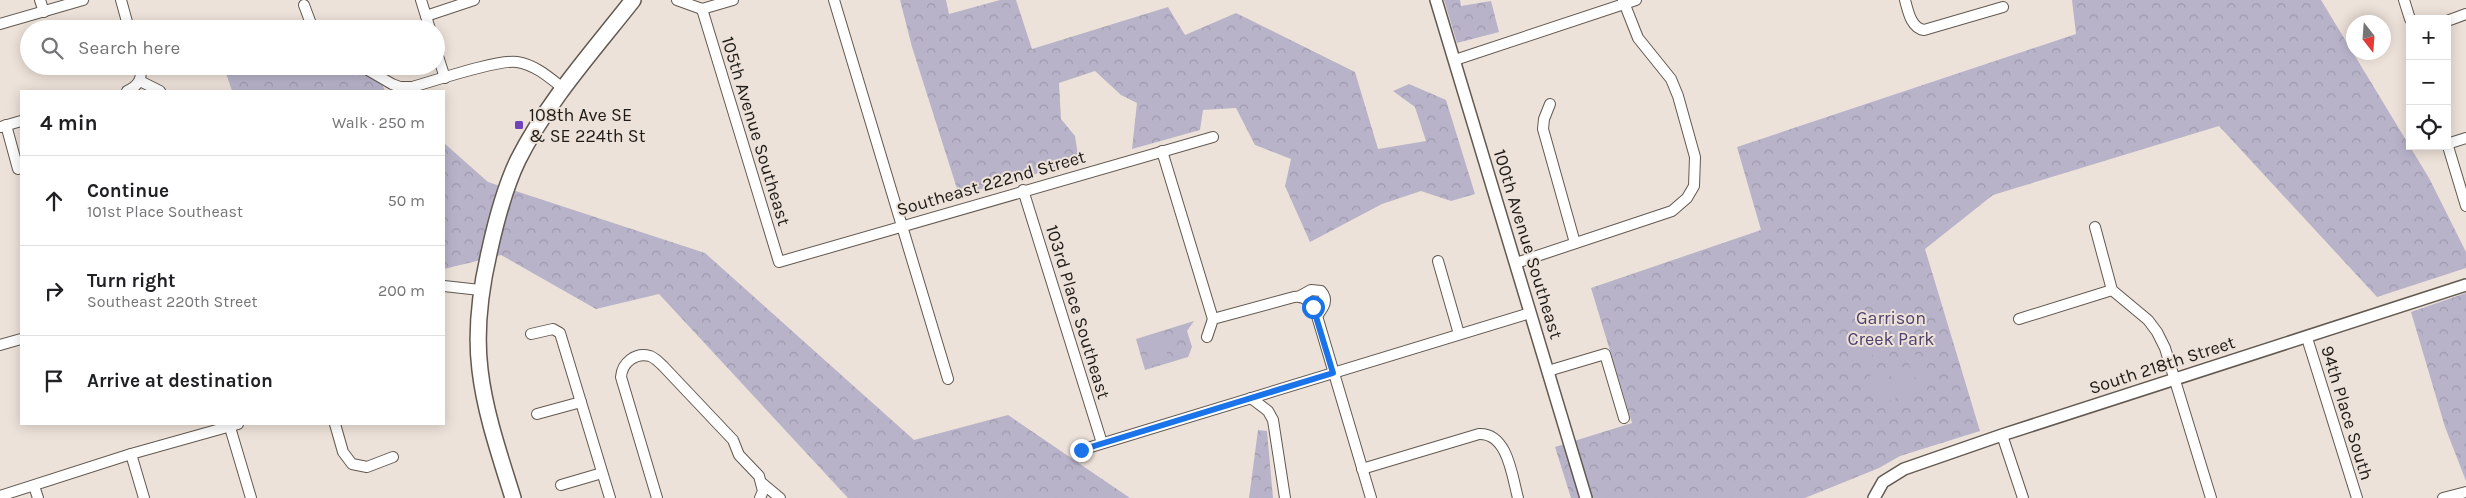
<!DOCTYPE html>
<meta charset="utf-8">
<style>
body{margin:0;font-family:Karla,sans-serif;background:#f6f6f6;color:#202124}
.controls{position:absolute;right:15px;top:15px;display:grid;overflow:hidden;border-radius:0px;box-shadow:0 2px 12px #0003}
.controls button{width:45px;height:45px;display:grid;place-items:center;padding:0;border:0;border-bottom:1px solid #e0e0e0;background:#fff;color:#202124;font:25px sans-serif}
.compass{position:absolute;left:2346px;top:15px;width:45px;height:45px;border-radius:50%;background:#fff;box-shadow:0 2px 12px #0003;rotate:163deg}
.stop{position:absolute;width:15px;height:15px;margin:-11px;border:4px solid #1a73e8;border-radius:50%;background:#fff}
.stop.end{background:#1a73e8;border-color:#fff;box-shadow:0 1px 5px #0008}
.list{margin:0;padding:0;list-style:none}
h2{display:flex;justify-content:space-between;align-items:center;height:65px;margin:0;padding:0 20px;font-size:21px}
h2 small{font-size:16px;font-weight:400;color:#757577}
.list li{display:grid;grid-template-columns:32px 1fr auto;gap:15px;align-items:center;box-sizing:border-box;height:90px;padding:0 20px;border-top:1px solid #e0e0e0}
.list b{display:block;font-size:19px;white-space:nowrap}
.list p{margin:0;font-size:16px;white-space:nowrap;color:#757577}
.list em{font-size:16px;font-style:normal;color:#757577}
.icon{flex:none;width:28px;height:28px;fill:none;stroke:currentColor;stroke-width:2;stroke-linecap:round;stroke-linejoin:round}
.map{position:relative;flex:none;width:2466px;height:498px;overflow:hidden}
.search{position:absolute;background:#fff;box-shadow:0 2px 12px #0003;left:20px;top:20px;width:425px;height:55px;display:flex;align-items:center;gap:12px;box-sizing:border-box;padding:0 18px;border-radius:28px;color:#757577;font-size:19px}
.panel{position:absolute;background:#fff;box-shadow:0 2px 12px #0003;left:20px;top:90px;width:425px;height:335px;border-radius:0px}
.map>svg:first-child{display:block}
.forest{fill:url(#forest-crowns)}
.garden{fill:#b8b3c9}
.lines{fill:none;stroke-linecap:round;stroke-linejoin:round}
.minor-casing{stroke:#625951;stroke-width:12}
.tertiary-casing{stroke:#625951;stroke-width:14}
.primary-casing{stroke:#625951;stroke-width:18}
.minor{stroke:#fff;stroke-width:10}
.tertiary{stroke:#fff;stroke-width:11}
.primary{stroke:#fff;stroke-width:15}
.route{stroke:#1a73e8;stroke-width:6}
.poi-dot{fill:#6e43bb;stroke:#ede2d9;stroke-width:2}
.labels{text-anchor:middle;dominant-baseline:central;stroke-width:4;stroke-linejoin:round;paint-order:stroke}
.poi-label{font-size:18px;fill:#1d1a17;stroke:#ede2d9;text-anchor:start}
.street-label{font-size:18px;fill:#1d1a17;stroke:#ede2d9}
.park-label{font-size:18px;fill:#4d406d;stroke:#ede2d9}
</style>
<div class="map">
<svg width="2466" height="498" viewBox="0 0 2466 498">
<defs>
<pattern id="forest-crowns" width="20" height="18" patternUnits="userSpaceOnUse" patternTransform="scale(1.25)"><rect width="20" height="18" fill="#b8b3c9"/><path d="M2 6a3 3 0 1 1 6 0M12 15a3 3 0 1 1 6 0" fill="none" stroke="#9e99ac"/></pattern>
</defs>
<rect width="100%" height="100%" fill="#ede2d9"/>
<g class="forest">
<polygon points="900,0 946,0 949,14 1000,0 1016,0 1032,49 1168,7 1185,35 1236,13 1355,72 1378,149 1426,141 1415,107 1393,91 1409,84 1446,100 1475,194 1451,201 1421,191 1382,204 1310,242 1285,186 1291,159 1255,145 1236,108 1203,110 1200,130 1132,149 1137,103 1121,95 1095,71 1059,83 1061,119 1075,136 1079,162 959,195 912,47"/>
<polygon points="1444,0 1460,0 1461,6 1491,1 1499,32 1457,43"/>
<polygon points="2072,0 2321,0 2429,178 2466,252 2466,268 2377,297 2219,126 1993,195 1925,249 1980,431 1900,456 1879,468 1805,498 1571,498 1555,447 1632,423 1591,288 1761,230 1737,147 2076,34"/>
<polygon points="237,66 375,66 385,91 232,91 225,70"/>
<polygon points="444,143 488,182 705,253 914,440 1008,415 1130,498 848,498 659,294 596,309 501,255 444,269"/>
<polygon points="2466,293 2466,481 2445,427 2411,312"/>
<polygon points="1194,321 1187,331 1192,347 1188,357 1145,370 1136,339"/>
<polygon points="1258,430 1267,431 1273,498 1249,498"/>
</g>
<g class="garden">
<polygon points="1899,302 1906,317 1888,326 1881,310"/>
<polygon points="1879,317 1893,346 1880,352 1866,324"/>
<polygon points="1908,321 1915,337 1898,345 1890,329"/>
<polygon points="1862,326 1875,354 1862,360 1849,332"/>
<polygon points="1161,332 1169,360 1151,366 1142,338"/>
<polygon points="1919,353 1933,381 1920,387 1906,359"/>
<polygon points="1900,362 1914,390 1900,396 1887,368"/>
<polygon points="1882,370 1896,398 1883,404 1869,376"/>
</g>
<g class="lines">
<defs>
<g id="minor">
<polyline points="40,0 44,12"/>
<polyline points="121,0 129,29"/>
<polyline points="421,0 430,29"/>
<polyline points="677,0 702,9 733,0"/>
<polyline points="834,0 948,379"/>
<path d="M 1905,0 C 1908,11 1911,28 1924,30 L 2003,7"/>
<polyline points="2404,0 2410,19"/>
<polyline points="304,5 313,29"/>
<polyline points="702,9 779,262 1213,137"/>
<polyline points="426,16 474,0"/>
<polyline points="2447,21 2466,14"/>
<polyline points="0,24 83,0"/>
<polyline points="436,50 445,78"/>
<polyline points="1455,60 1636,0"/>
<path d="M 361,66 L 392,84 L 400,87 L 412,87 C 434,81 498,59 517,62 C 536,65 550,78 564,89"/>
<polyline points="140,81 160,91"/>
<path d="M 127,91 C 138,86 143,79 140,66"/>
<polyline points="1550,104 1544,119 1543,129 1575,243"/>
<polyline points="6,125 18,169"/>
<polyline points="1,127 21,121"/>
<polyline points="2447,143 2466,206"/>
<polyline points="2447,144 2466,138"/>
<polyline points="1162,151 1213,319"/>
<polyline points="1023,190 1102,443"/>
<polyline points="2095,227 2112,290 2148,320 2157,332 2165,348 2211,498"/>
<polyline points="1438,261 1459,334"/>
<polyline points="1516,263 1672,211 1687,198 1694,186 1695,157 1678,96 1671,79 1638,38 1623,0"/>
<polyline points="444,286 480,290"/>
<path d="M 1300,296 L 1311,290 L 1321,291 C 1329,300 1324,307 1317,316"/>
<polyline points="2019,319 2112,290"/>
<polyline points="531,334 553,329 560,333 610,498"/>
<path d="M 1207,337 L 1213,319 L 1294,297 C 1307,295 1312,305 1317,316 L 1371,498"/>
<polyline points="2307,338 2357,498"/>
<polyline points="0,345 21,339"/>
<polyline points="1548,371 1605,354 1624,418"/>
<polyline points="1251,398 1268,411 1273,420 1285,498"/>
<polyline points="537,414 581,402"/>
<polyline points="229,424 251,498"/>
<polyline points="335,424 343,452 352,464 367,467 393,457"/>
<polyline points="2002,435 2023,498"/>
<polyline points="1081,450 1530,313"/>
<polyline points="131,454 144,498"/>
<path d="M 1362,469 L 1479,434 C 1508,433 1512,476 1518,498"/>
<polyline points="762,483 780,498"/>
<polyline points="561,485 602,473"/>
<polyline points="34,486 38,498"/>
<polyline points="0,496 131,454 238,424"/>
<path d="M 657,498 L 621,377 C 622,363 635,352 650,356 C 655,358 660,363 663,366 L 733,440 L 739,455 L 759,476 L 763,491 L 760,498"/>
<polyline points="2443,498 2466,492"/>
</g>
<g id="tertiary">
<polyline points="1436,0 1586,498"/>
<polyline points="1874,498 1883,482 1904,469 2002,435 2466,285"/>
</g>
<path id="primary" d="M 513,498 C 500,456 485,413 480,370 C 475,330 480,292 489,253 C 496,221 504,189 518,160 C 547,102 593,51 633,0"/>
</defs>
<use href="#minor" class="minor-casing"/>
<use href="#tertiary" class="tertiary-casing"/>
<use href="#primary" class="primary-casing"/>
<use href="#minor" class="minor"/>
<use href="#tertiary" class="tertiary"/>
<use href="#primary" class="primary"/>
</g>
<g class="lines">
<polyline class="route" points="1081,450 1333,373 1313,307"/>
</g>
<rect class="poi-dot" x="514" y="120" width="10" height="10" rx="2.5"/>
<g class="labels">
<g class="poi-label">
<text x="529" y="115">108th Ave SE<tspan x="529" dy="21">&amp; SE 224th St</tspan></text>
</g>
<g class="street-label">
<text transform="translate(756 131) rotate(73)">105th Avenue Southeast</text>
<text transform="translate(991 183) rotate(-16)">Southeast 222nd Street</text>
<text transform="translate(1528 244) rotate(73)">100th Avenue Southeast</text>
<text transform="translate(1078 312) rotate(73)">103rd Place Southeast</text>
<text transform="translate(2162 365) rotate(-18)">South 218th Street</text>
<text transform="translate(2347 413) rotate(73)">94th Place South</text>
</g>
<g class="park-label">
<text x="1891" y="318">Garrison<tspan x="1891" dy="21">Creek Park</tspan></text>
</g>
</g>
</svg>
<div class="controls">
<button>+</button>
<button>−</button>
<button><svg class="icon" aria-label="locate" viewBox="0 0 24 24"><circle cx="12" cy="12" r="6"/><path d="M12 2v4M12 18v4M2 12h4M18 12h4"/></svg></button>
</div>
<svg class="compass" viewBox="-18 -18 36 36"><path d="M0-13l5 13h-10z" fill="#e53935"/><path d="M0 13l5-13h-10z" fill="#757577"/></svg>
<div class="stop" style="left:1313px;top:307px"></div>
<div class="stop end" style="left:1081px;top:450px"></div>
<div class="search"><svg class="icon" aria-label="search" viewBox="0 0 24 24"><circle cx="10" cy="10" r="6"/><path d="M15 15l6 6"/></svg>Search here</div>
<section class="panel">
<h2>4 min<small>Walk · 250 m</small></h2>
<ul class="list">
<li><svg class="icon" aria-label="ahead" viewBox="0 0 24 24"><path d="M12 20V5M6 11l6-6 6 6"/></svg><div><b>Continue</b><p>101st Place Southeast</p></div><em>50 m</em></li>
<li><svg class="icon" aria-label="right" viewBox="0 0 24 24"><path d="M7 20v-9h11M14 6l5 5-5 5"/></svg><div><b>Turn right</b><p>Southeast 220th Street</p></div><em>200 m</em></li>
<li><svg class="icon" aria-label="arrive" viewBox="0 0 24 24"><path d="M6 21V4h12l-3 4 3 4H6"/></svg><div><b>Arrive at destination</b></div></li>
</ul>
</section>
</div>
